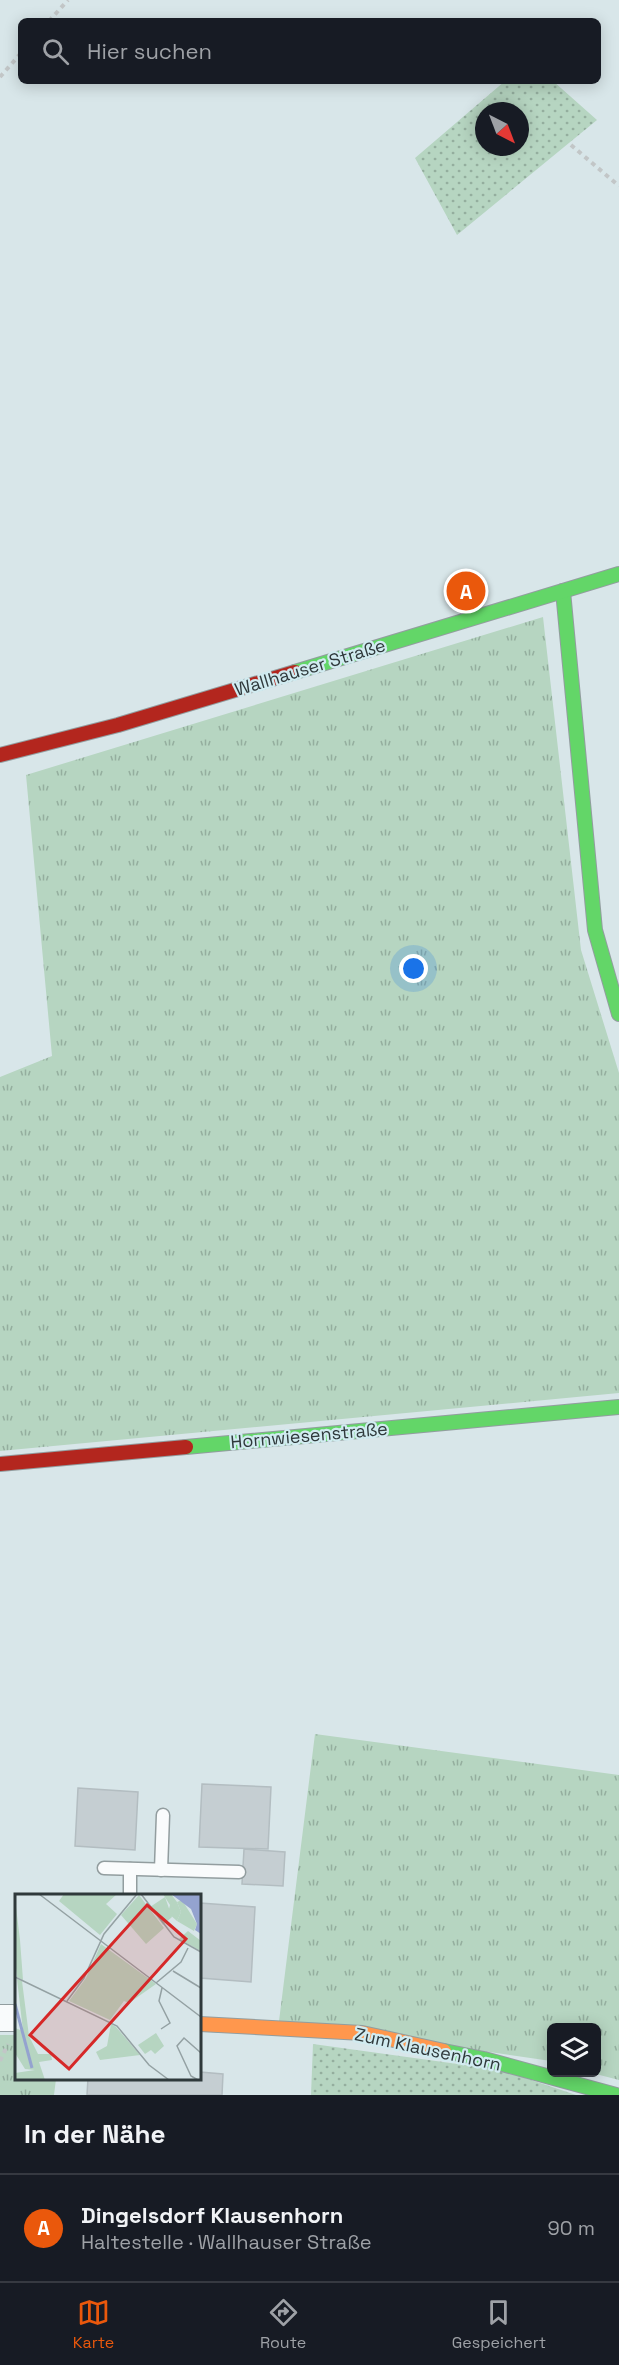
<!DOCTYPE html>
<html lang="de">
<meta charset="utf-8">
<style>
body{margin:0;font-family:"Space Grotesk",sans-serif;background:#242831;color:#f1f3f6}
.controls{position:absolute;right:18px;bottom:18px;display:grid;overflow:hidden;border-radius:9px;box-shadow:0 3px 15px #0003}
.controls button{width:54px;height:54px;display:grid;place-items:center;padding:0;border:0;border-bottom:2px solid #363941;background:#171b24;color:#f1f3f6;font:30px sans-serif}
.compass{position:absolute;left:475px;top:102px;width:54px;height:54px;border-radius:50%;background:#171b24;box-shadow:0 3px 15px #0003;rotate:138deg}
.you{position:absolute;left:414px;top:969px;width:21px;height:21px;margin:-15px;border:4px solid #fff;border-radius:50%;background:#1a73e8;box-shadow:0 0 0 9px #1a73e833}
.badge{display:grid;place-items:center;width:39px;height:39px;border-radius:50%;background:#ea580c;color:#fff;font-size:20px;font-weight:700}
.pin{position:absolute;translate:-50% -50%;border:3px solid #fff;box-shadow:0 2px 6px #0006}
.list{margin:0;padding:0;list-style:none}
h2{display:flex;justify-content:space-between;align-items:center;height:78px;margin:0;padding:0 24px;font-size:26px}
h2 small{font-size:20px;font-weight:400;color:#9ea1a6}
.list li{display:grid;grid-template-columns:39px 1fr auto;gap:18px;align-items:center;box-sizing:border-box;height:108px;padding:0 24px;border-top:2px solid #363941}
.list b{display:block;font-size:22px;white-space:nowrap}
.list p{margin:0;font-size:20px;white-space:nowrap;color:#9ea1a6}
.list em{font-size:20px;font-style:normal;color:#9ea1a6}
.icon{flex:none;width:33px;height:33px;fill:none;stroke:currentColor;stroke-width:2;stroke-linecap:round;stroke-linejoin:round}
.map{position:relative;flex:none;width:619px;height:2095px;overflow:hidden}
.search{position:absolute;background:#171b24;box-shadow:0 3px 15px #0003;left:18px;right:18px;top:18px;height:66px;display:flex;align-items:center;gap:15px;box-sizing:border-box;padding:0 21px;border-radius:9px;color:#9ea1a6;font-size:22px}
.sheet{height:186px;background:#171b24}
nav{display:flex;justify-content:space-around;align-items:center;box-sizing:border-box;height:84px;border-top:2px solid #363941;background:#171b24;font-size:16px;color:#9ea1a6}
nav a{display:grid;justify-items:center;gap:3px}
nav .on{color:#ea580c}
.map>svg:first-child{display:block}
.grass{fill:url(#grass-tufts)}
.garden{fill:url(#garden-dots);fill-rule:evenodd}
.building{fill:#c5ced2;stroke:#b3bdc1;stroke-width:1.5}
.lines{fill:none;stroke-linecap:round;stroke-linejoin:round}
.lane-casing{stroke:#929d9f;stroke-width:15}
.street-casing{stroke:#929d9f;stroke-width:28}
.fast-casing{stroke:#929d9f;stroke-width:16}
.slow-casing{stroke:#929d9f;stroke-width:16}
.jam-casing{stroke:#929d9f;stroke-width:16}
.path{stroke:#c2c6c7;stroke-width:4;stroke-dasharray:4.5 4.5;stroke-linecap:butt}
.lane{stroke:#f9fbfc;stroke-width:12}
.street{stroke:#f9fbfc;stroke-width:26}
.fast{stroke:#63d668;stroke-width:14}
.slow{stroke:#ff974d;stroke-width:14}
.jam{stroke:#b3261e;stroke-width:14}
.labels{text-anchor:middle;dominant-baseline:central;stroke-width:4.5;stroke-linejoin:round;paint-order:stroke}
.street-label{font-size:18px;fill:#2f393b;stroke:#d1ebf0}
.inset-river{fill:none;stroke:#94a3cf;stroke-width:3}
.inset-road{fill:none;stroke:#94a1a3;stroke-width:1.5}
.view{fill:#d62828;fill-opacity:0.15;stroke:#d62828;stroke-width:3}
.inset-edge{fill:none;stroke:#2f393b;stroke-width:3}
</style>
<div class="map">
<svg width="619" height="2095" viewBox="0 0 619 2095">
<defs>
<pattern id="grass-tufts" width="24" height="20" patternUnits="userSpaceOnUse" patternTransform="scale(1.5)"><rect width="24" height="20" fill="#b6d5c1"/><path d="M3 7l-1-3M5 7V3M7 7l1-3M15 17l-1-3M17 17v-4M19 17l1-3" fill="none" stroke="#94ae9e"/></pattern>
<pattern id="garden-dots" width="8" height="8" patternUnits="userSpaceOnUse" patternTransform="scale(1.5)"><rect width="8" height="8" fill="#b6d5c1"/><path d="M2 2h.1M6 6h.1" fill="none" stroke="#94ae9e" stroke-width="1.8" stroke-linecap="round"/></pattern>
</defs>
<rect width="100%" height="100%" fill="#d8e6e9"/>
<g class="grass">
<polygon points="543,617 581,950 619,1073 619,1393 0,1451 0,1077 52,1056 26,775"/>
<polygon points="315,1734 619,1775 619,2080 592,2073 596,2072 596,2028 552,2028 551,2061 279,2021"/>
<polygon points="0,2035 16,2035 16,2078 56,2079 54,2095 0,2095"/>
</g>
<g class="garden">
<path d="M 505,81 L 553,81 L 597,120 L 457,235 L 415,158 ZM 484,111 L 520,111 L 520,147 L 484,147 Z"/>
<polygon points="313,2044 501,2070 576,2095 311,2095"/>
</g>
<g class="building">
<polygon points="202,1784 271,1787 268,1849 199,1847"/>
<polygon points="78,1788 138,1792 135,1850 75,1846"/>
<polygon points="244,1849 285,1852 283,1886 242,1884"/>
<polygon points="200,1903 255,1907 251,1982 200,1978"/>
<polygon points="200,2072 223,2074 222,2095 87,2095 88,2078 200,2078"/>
</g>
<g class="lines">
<defs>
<g id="lane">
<polyline points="104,1868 239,1872"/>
<polyline points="161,1870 163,1815"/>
<polyline points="130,1896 130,1869"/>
</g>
<polyline id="street" points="0,2018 16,2018"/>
<g id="fast">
<polyline points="563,591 595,930 619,1014"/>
<polyline points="295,672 619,574"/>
<polyline points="186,1447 619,1407"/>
<polyline points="444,2051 484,2059 616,2095"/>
</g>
<polyline id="slow" points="200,2024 362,2033 444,2051"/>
<g id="jam">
<polyline points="0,755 118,725 295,672"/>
<polyline points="0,1464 186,1447"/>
</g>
</defs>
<use href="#lane" class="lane-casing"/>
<use href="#street" class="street-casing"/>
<use href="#fast" class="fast-casing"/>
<use href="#slow" class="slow-casing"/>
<use href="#jam" class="jam-casing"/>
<g class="path">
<polyline points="49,21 68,0"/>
<polyline points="0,77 21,53"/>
<polyline points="571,145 619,186"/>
<polyline points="0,2061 8,2044"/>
</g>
<use href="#lane" class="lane"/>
<use href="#street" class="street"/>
<use href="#fast" class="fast"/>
<use href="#slow" class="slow"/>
<use href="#jam" class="jam"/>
</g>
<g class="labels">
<g class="street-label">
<text transform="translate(310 667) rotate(-17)">Wallhauser Straße</text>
<text transform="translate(309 1435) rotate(-5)">Hornwiesenstraße</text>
<text transform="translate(428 2049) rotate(12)">Zum Klausenhorn</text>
</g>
</g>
<g transform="translate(15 1894)">
<rect width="186" height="186" fill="#d8e6e9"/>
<path d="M 49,0 L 102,0 L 91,10 L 102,20 L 85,41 L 44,7 ZM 148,0 L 156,0 L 162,8 L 166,18 L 162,27 L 153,19 L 155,11 ZM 124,1 L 149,34 L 131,50 L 106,21 ZM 0,5 L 5,46 L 8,86 L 2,83 L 0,65 ZM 173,37 L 186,47 L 186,57 L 164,45 ZM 86,50 L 141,90 L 114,109 L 109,107 L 95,126 L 54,107 L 71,84 ZM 2,85 L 7,87 L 14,142 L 23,160 L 36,160 L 37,166 L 24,168 L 30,186 L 0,186 L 0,179 L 20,176 L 10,175 L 0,159 L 0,134 L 8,137 ZM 96,130 L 101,133 L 125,161 L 85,166 L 81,158 L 92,152 Z" fill="#b6d5c1"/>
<path d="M 167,6 L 182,30 L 179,37 L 162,27 L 166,18 L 162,8 Z" fill="#b6d5c1"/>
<path d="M 150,3 L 157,23 L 148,31 L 135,13 ZM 141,139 L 149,152 L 140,160 L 136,156 L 130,160 L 123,151 Z" fill="#b6d5c1"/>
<path d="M 156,0 L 186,0 L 186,40 L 180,36 L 182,30 L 176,15 Z" fill="#94a3cf"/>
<path class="inset-river" d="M 0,110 L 17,174"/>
<path class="inset-road" d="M 24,0 L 186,123M 126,0 L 159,43 L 186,58M 158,77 L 186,94M 0,83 L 102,132 L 134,171 L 154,186M 141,89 L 166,68 L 173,54M 52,107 L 69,84 L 89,40 L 122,0M 146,135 L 155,129 L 144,107 L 147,94M 183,186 L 176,182 L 162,152 L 169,144 L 186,159"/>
<path class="view" d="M 132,11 L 171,45 L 54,175 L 15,141 Z"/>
<rect width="186" height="186" class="inset-edge"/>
</g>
</svg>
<div class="controls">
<button><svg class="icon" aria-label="layers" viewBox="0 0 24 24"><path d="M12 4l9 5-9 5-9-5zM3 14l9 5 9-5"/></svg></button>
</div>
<svg class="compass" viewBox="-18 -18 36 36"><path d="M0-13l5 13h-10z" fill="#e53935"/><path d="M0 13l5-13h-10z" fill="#9ea1a6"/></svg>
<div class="you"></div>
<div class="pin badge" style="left:466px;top:591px">A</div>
<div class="search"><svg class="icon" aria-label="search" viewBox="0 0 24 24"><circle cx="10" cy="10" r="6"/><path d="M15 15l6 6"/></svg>Hier suchen</div>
</div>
<section class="sheet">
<h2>In der Nähe<small></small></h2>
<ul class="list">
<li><span class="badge">A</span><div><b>Dingelsdorf Klausenhorn</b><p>Haltestelle · Wallhauser Straße</p></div><em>90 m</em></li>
</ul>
</section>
<nav>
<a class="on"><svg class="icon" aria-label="map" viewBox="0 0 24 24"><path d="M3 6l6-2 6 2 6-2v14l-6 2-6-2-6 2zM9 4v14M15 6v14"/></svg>Karte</a>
<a><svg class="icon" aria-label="directions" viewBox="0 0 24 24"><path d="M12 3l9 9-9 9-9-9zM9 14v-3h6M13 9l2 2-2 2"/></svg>Route</a>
<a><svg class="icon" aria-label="saved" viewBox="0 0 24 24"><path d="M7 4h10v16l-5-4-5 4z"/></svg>Gespeichert</a>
</nav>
